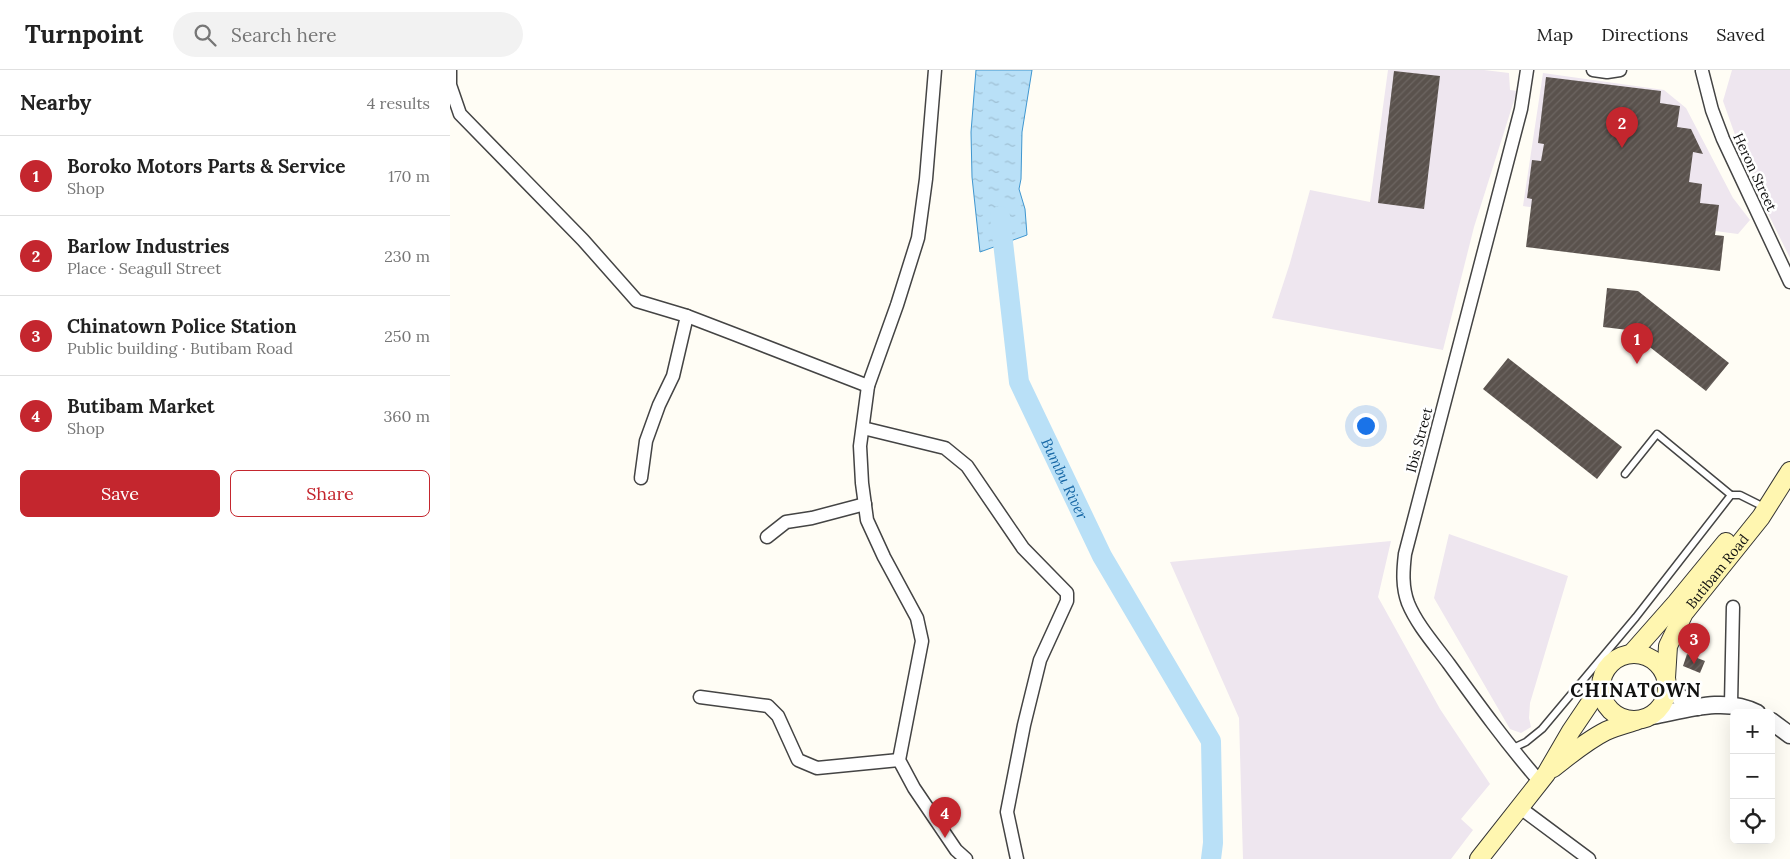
<!DOCTYPE html>
<meta charset="utf-8">
<style>
body{margin:0;font-family:Lora,serif;background:#f2f2f2;color:#222}
.controls{position:absolute;right:15px;bottom:15px;display:grid;overflow:hidden;border-radius:8px;box-shadow:0 5px 20px #0002}
.controls button{width:45px;height:45px;display:grid;place-items:center;padding:0;border:0;border-bottom:1px solid #e0e0e0;background:#fff;color:#222;font:25px sans-serif}
.you{position:absolute;left:915px;top:355px;width:18px;height:18px;margin:-12px;border:4px solid #fff;border-radius:50%;background:#1a73e8;box-shadow:0 0 0 8px #1a73e833}
.badge{display:grid;place-items:center;width:32px;height:32px;border-radius:50%;background:#c4262e;color:#fff;font-size:16px;font-weight:700}
.pin{position:absolute;translate:-50% -41px;filter:drop-shadow(0 1px 2px #0008)}
.pin::after{content:'';position:absolute;top:26px;width:18px;height:15px;background:inherit;clip-path:polygon(0 0,100% 0,50% 100%)}
.list{margin:0;padding:0;list-style:none}
h2{display:flex;justify-content:space-between;align-items:center;height:65px;margin:0;padding:0 20px;font-size:21px}
h2 small{font-size:16px;font-weight:400;color:#767676}
.list li{display:grid;grid-template-columns:32px 1fr auto;gap:15px;align-items:center;box-sizing:border-box;height:80px;padding:0 20px;border-top:1px solid #e0e0e0}
.list b{display:block;font-size:19px;white-space:nowrap}
.list p{margin:0;font-size:16px;white-space:nowrap;color:#767676}
.list em{font-size:16px;font-style:normal;color:#767676}
.actions{display:flex;gap:10px;padding:15px 20px}
.actions a{flex:1;padding:11px 0;border:1px solid #c4262e;border-radius:8px;text-align:center;font-size:18px;color:#c4262e}
.actions .main{background:#c4262e;color:#fff}
.icon{flex:none;width:28px;height:28px;fill:none;stroke:currentColor;stroke-width:2;stroke-linecap:round;stroke-linejoin:round}
.map{position:relative;flex:none;width:1340px;height:789px;overflow:hidden}
header{display:flex;align-items:center;gap:30px;box-sizing:border-box;height:70px;padding:0 25px;background:#fff;border-bottom:1px solid #e0e0e0}
header strong{font-size:24px}
nav{display:flex;gap:28px;margin-inline-start:auto;font-size:18px}
.search{width:350px;height:45px;background:#f2f2f2;display:flex;align-items:center;gap:12px;box-sizing:border-box;padding:0 18px;border-radius:28px;color:#767676;font-size:19px}
main{display:flex}
aside{flex:1;background:#fff}
.map>svg:first-child{display:block}
.industrial{fill:#eee6ef}
.water{fill:url(#water-ripples);stroke:#3f96cf}
.lines{fill:none;stroke-linecap:round;stroke-linejoin:round}
.river{stroke:#b9e0f7;stroke-width:20}
.building{fill:url(#building-hatch)}
.service-casing{stroke:#444;stroke-width:9}
.minor-casing{stroke:#444;stroke-width:15}
.tertiary-casing{stroke:#444;stroke-width:19}
.secondary-casing{stroke:#333;stroke-width:20}
.service{stroke:#fff;stroke-width:6}
.minor{stroke:#fff;stroke-width:12}
.tertiary{stroke:#fff;stroke-width:16}
.secondary{stroke:#fff6b0;stroke-width:18}
.labels{text-anchor:middle;dominant-baseline:central;stroke-width:5;stroke-linejoin:round;paint-order:stroke}
.street-label{font-size:14px;fill:#111;stroke:#fff}
.water-label{font-size:15px;font-style:italic;fill:#1768a6;stroke:#fff}
.district-label{font-size:19px;font-weight:bold;letter-spacing:1px;fill:#111;stroke:#fff}
</style>
<header>
<strong>Turnpoint</strong>
<div class="search"><svg class="icon" aria-label="search" viewBox="0 0 24 24"><circle cx="10" cy="10" r="6"/><path d="M15 15l6 6"/></svg>Search here</div>
<nav><a>Map</a><a>Directions</a><a>Saved</a></nav>
</header>
<main>
<aside>
<h2>Nearby<small>4 results</small></h2>
<ul class="list">
<li><span class="badge">1</span><div><b>Boroko Motors Parts &amp; Service</b><p>Shop</p></div><em>170 m</em></li>
<li><span class="badge">2</span><div><b>Barlow Industries</b><p>Place · Seagull Street</p></div><em>230 m</em></li>
<li><span class="badge">3</span><div><b>Chinatown Police Station</b><p>Public building · Butibam Road</p></div><em>250 m</em></li>
<li><span class="badge">4</span><div><b>Butibam Market</b><p>Shop</p></div><em>360 m</em></li>
</ul>
<div class="actions"><a class="main">Save</a><a>Share</a></div>
</aside>
<div class="map">
<svg width="1340" height="789" viewBox="0 0 1340 789">
<defs>
<pattern id="water-ripples" width="26" height="14" patternUnits="userSpaceOnUse" patternTransform="scale(1.25)"><rect width="26" height="14" fill="#b9e0f7"/><path d="M2 4q2-2 4 0t4 0M15 11q2-2 4 0t4 0" fill="none" stroke="#9ebfd3"/></pattern>
<pattern id="building-hatch" width="6" height="6" patternUnits="userSpaceOnUse" patternTransform="scale(1.25)"><rect width="6" height="6" fill="#5a524d"/><path d="M-1 1l2-2M0 6l6-6M5 7l2-2" fill="none" stroke="#6d6662"/></pattern>
</defs>
<rect width="100%" height="100%" fill="#fffdf5"/>
<g class="industrial">
<polygon points="938,0 1034,0 1059,3 1060,20 1067,21 1024,157 993,280 822,248 840,193 860,120 920,132"/>
<polygon points="1282,0 1340,0 1340,188 1300,107 1273,31"/>
<polygon points="1093,3 1214,20 1236,38 1283,128 1300,150 1288,164 1073,136"/>
<polygon points="999,464 1118,506 1080,633 1079,648 1081,657 1071,663 1060,659 984,528"/>
<polygon points="941,471 928,527 990,639 1040,714 1011,749 1023,760 1001,789 793,789 789,648 720,492"/>
</g>
<polygon class="water" points="526,0 582,0 572,62 571,109 569,119 575,139 577,165 530,182 522,107 521,62"/>
<g class="lines">
<path class="river" id="s1" d="M 550,146 L 569,312 L 652,486 L 761,671 L 763,773 L 761,789"/>
</g>
<g class="building">
<polygon points="944,1 990,6 974,139 928,133"/>
<polygon points="1096,7 1211,21 1210,33 1230,36 1227,57 1241,59 1253,84 1243,82 1239,112 1252,114 1250,133 1269,135 1265,165 1274,166 1270,201 1076,177 1082,129 1077,128 1082,90 1091,91 1094,74 1088,73"/>
<polygon points="1157,218 1188,221 1279,293 1256,321 1178,260 1153,257"/>
<polygon points="1058,288 1172,377 1147,409 1033,319"/>
<polygon points="1237,584 1255,591 1250,603 1233,596"/>
</g>
<g class="lines">
<defs>
<g id="service">
<polyline points="1175,404 1207,364 1281,425"/>
<polyline points="1061,679 1076,672 1092,659 1186,547 1281,425 1290,425 1308,434"/>
</g>
<g id="minor">
<polyline points="0,0 0,15 10,44 133,170 187,231 237,246 284,264 418,316"/>
<polyline points="485,0 476,109 468,168 447,235 418,316 410,376 412,413 417,450 434,487 467,548 472,571 449,690 464,718 506,780 516,789"/>
<path d="M 1077,0 L 1071,39 L 955,484 C 953,501 952,517 958,533 C 967,555 985,575 999,594 C 1028,634 1057,674 1090,712"/>
<polyline points="1143,0 1157,2 1170,0"/>
<polyline points="1252,1 1262,40 1273,69 1340,212"/>
<polyline points="413,358 495,378 517,396 573,478 617,523 617,531 590,590 574,655 557,742 567,789"/>
<polyline points="191,408 196,371 209,335 223,306 237,246"/>
<polyline points="317,467 336,452 362,448 415,434"/>
<polyline points="250,627 318,636 328,646 348,690 367,698 449,690"/>
<polyline points="1281,634 1283,537"/>
<polyline points="1069,737 1139,789"/>
</g>
<g id="tertiary">
<polyline points="1217,619 1226,625 1248,637"/>
<path d="M 1202,646 C 1235,640 1275,626 1307,643"/>
<polyline points="1321,651 1340,665"/>
</g>
<g id="secondary">
<circle cx="1184" cy="617" r="33"/>
<polyline points="1181,584 1226,533 1276,472"/>
<path id="s2" d="M 1216,608 L 1218,576 L 1234,543 L 1311,447 L 1340,401"/>
<path d="M 1103,698 C 1120,685 1136,671 1156,661 C 1165,657 1176,654 1186,651"/>
<polyline points="1029,789 1096,704 1121,661 1150,618"/>
</g>
</defs>
<use href="#service" class="service-casing"/>
<use href="#minor" class="minor-casing"/>
<use href="#tertiary" class="tertiary-casing"/>
<use href="#secondary" class="secondary-casing"/>
<use href="#service" class="service"/>
<use href="#minor" class="minor"/>
<use href="#tertiary" class="tertiary"/>
<use href="#secondary" class="secondary"/>
</g>
<g class="labels">
<g class="street-label">
<text transform="translate(1305 102) rotate(65)">Heron Street</text>
<text transform="translate(969 370) rotate(-75)">Ibis Street</text>
<text stroke="none"><textPath href="#s2" startOffset="122">Butibam Road</textPath></text>
</g>
<g class="water-label">
<text stroke="none"><textPath href="#s1" startOffset="274">Bumbu River</textPath></text>
</g>
<g class="district-label">
<text x="1186" y="620">CHINATOWN</text>
</g>
</g>
</svg>
<div class="controls">
<button>+</button>
<button>−</button>
<button><svg class="icon" aria-label="locate" viewBox="0 0 24 24"><circle cx="12" cy="12" r="6"/><path d="M12 2v4M12 18v4M2 12h4M18 12h4"/></svg></button>
</div>
<div class="you"></div>
<div class="pin badge" style="left:1187px;top:294px">1</div>
<div class="pin badge" style="left:1172px;top:78px">2</div>
<div class="pin badge" style="left:1244px;top:594px">3</div>
<div class="pin badge" style="left:495px;top:768px">4</div>
</div>
</main>
